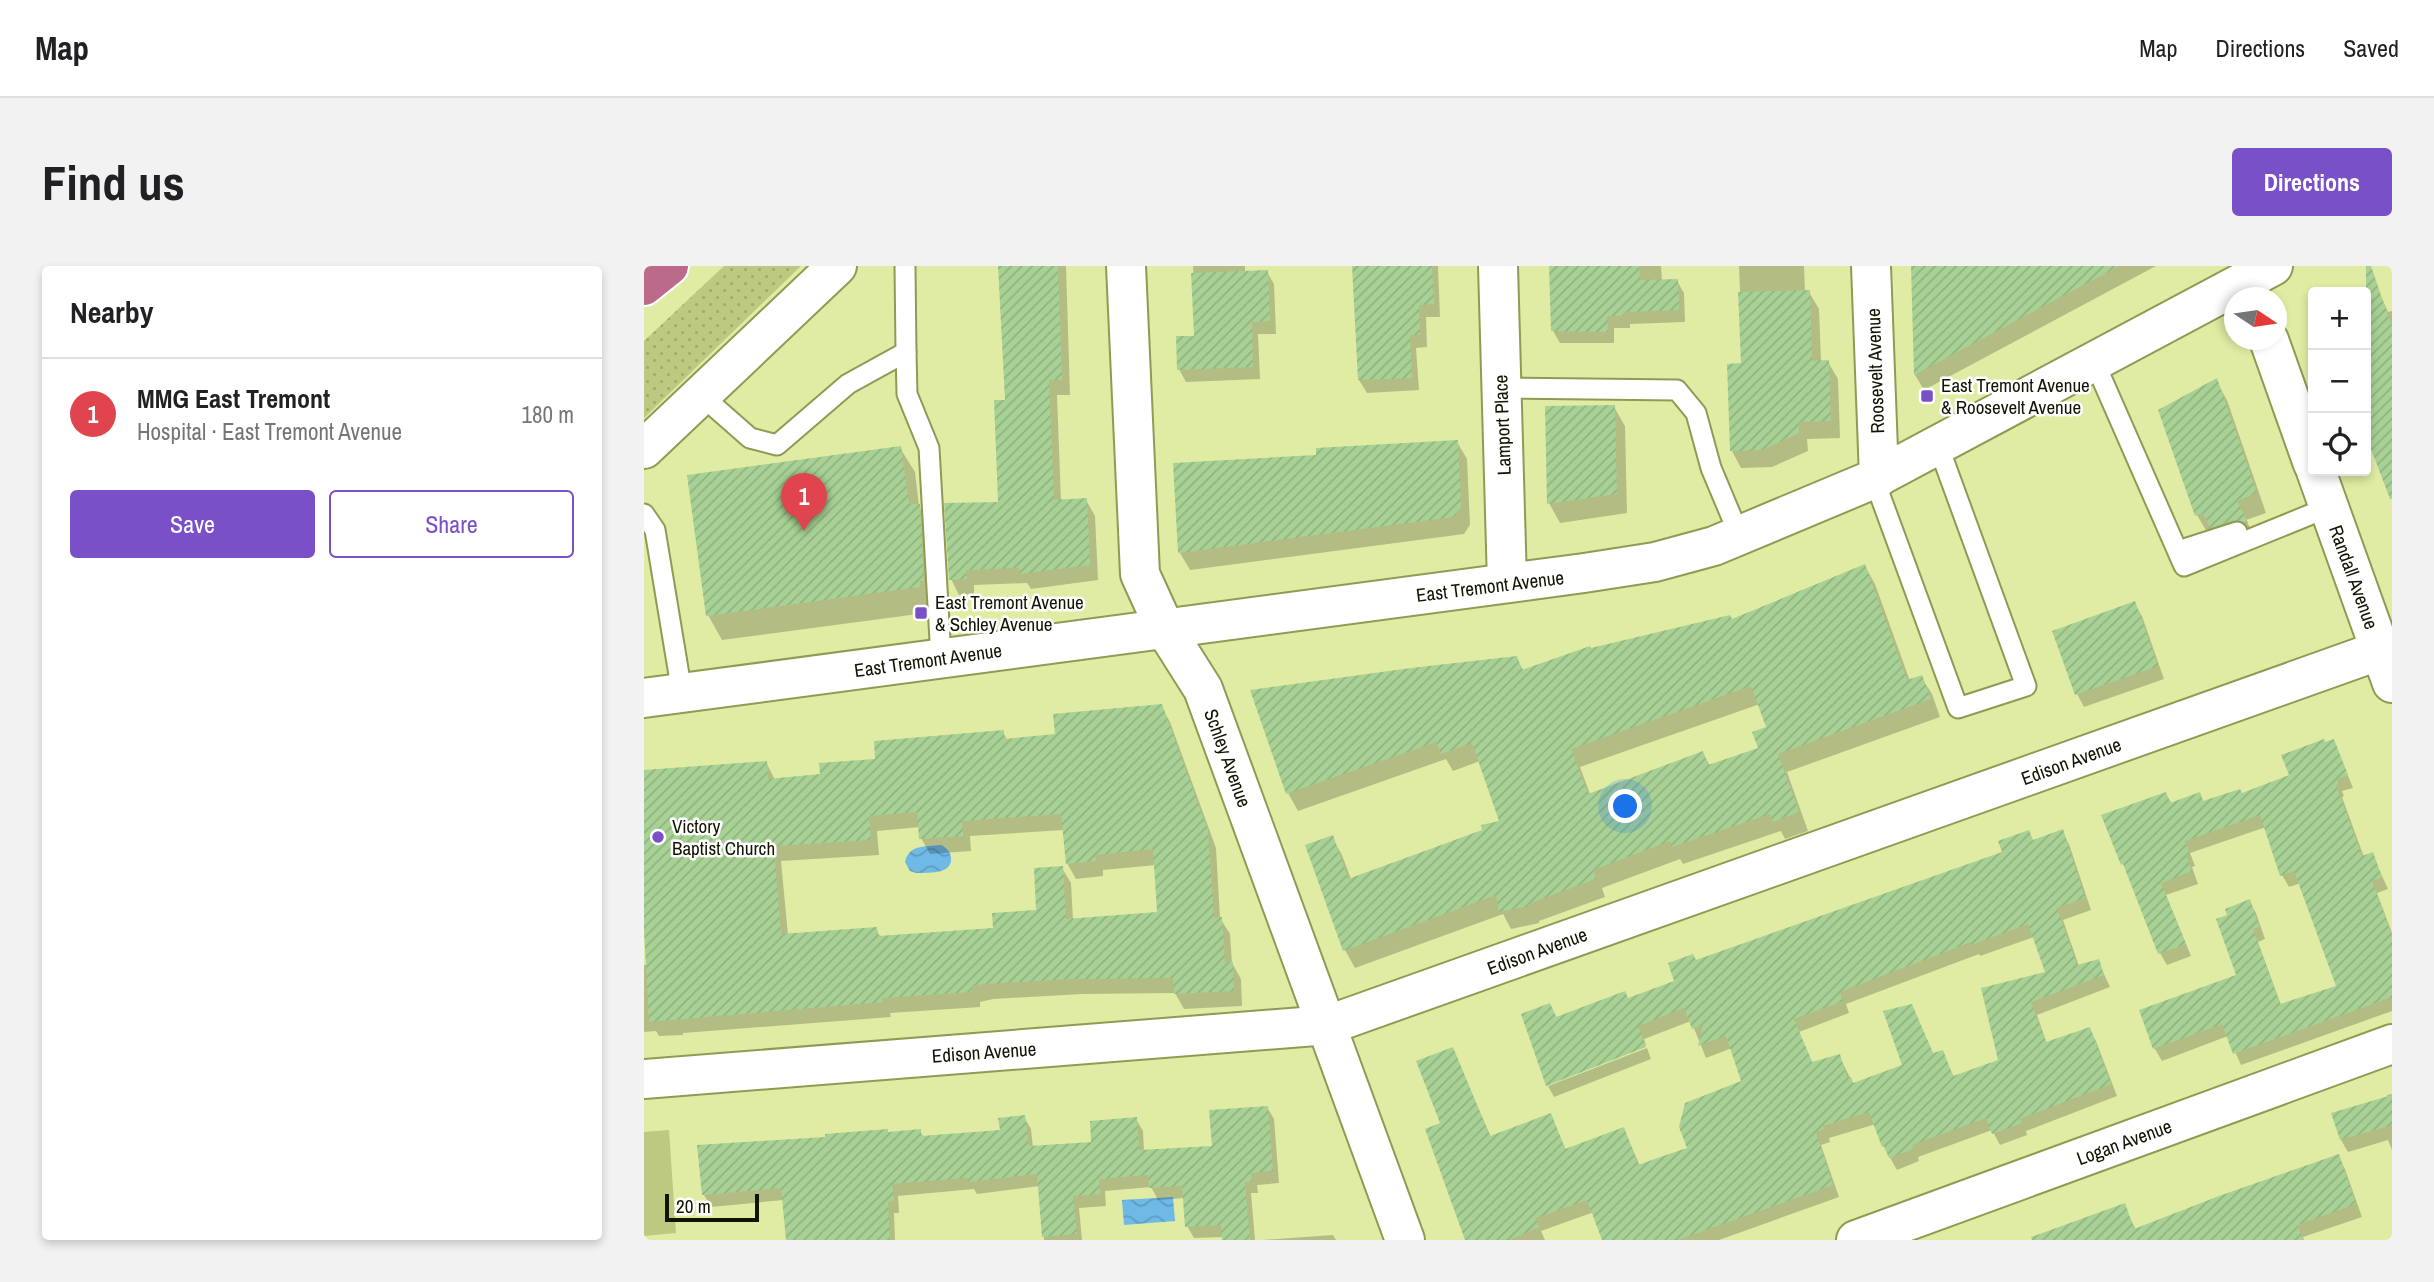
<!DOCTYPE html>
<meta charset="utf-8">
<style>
body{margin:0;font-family:"Archivo Narrow",sans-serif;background:#f2f2f2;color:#202124}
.controls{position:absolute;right:21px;top:21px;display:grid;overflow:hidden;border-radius:7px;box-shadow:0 4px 10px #0003}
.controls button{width:63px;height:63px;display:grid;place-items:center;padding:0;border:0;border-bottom:2px solid #e0e0e0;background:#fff;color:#202124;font:35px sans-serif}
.compass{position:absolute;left:1580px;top:21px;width:63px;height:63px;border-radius:50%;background:#fff;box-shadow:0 4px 10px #0003;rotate:103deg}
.scale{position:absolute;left:21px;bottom:18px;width:94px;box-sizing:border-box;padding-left:7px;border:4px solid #111400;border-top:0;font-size:19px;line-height:24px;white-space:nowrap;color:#111400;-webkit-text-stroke:5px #fff;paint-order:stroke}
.you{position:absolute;left:982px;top:541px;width:24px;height:24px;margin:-18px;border:5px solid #fff;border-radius:50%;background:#1a73e8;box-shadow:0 0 0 10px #1a73e833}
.badge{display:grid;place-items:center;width:46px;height:46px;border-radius:50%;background:#7a50c9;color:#fff;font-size:23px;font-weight:700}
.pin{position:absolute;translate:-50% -58px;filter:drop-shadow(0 2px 4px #0008)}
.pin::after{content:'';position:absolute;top:37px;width:24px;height:21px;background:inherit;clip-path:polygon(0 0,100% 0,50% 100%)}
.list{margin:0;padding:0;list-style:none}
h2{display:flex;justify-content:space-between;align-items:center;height:91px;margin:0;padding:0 28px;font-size:30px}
h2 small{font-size:23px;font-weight:400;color:#757577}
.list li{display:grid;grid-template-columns:46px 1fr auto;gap:21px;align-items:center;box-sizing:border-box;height:112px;padding:0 28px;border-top:2px solid #e0e0e0}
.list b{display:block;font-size:26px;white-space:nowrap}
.list p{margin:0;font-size:23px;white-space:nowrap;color:#757577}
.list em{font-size:23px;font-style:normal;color:#757577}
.actions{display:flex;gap:14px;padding:21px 28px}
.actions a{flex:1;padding:16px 0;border:2px solid #7a50c9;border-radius:7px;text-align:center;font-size:24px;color:#7a50c9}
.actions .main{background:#7a50c9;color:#fff}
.icon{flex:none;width:38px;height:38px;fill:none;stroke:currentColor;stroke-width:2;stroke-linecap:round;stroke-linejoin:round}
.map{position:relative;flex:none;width:1748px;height:974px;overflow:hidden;border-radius:7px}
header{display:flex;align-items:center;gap:42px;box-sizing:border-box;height:98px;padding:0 35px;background:#fff;border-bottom:2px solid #e0e0e0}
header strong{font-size:33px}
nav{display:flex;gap:38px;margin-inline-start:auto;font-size:24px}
.intro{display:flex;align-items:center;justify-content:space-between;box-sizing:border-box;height:168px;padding:0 42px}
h1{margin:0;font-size:49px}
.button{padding:18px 32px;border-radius:7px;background:#7a50c9;color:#fff;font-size:24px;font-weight:700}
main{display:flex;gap:42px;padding:0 42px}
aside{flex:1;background:#fff;border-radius:7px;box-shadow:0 4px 10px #0003}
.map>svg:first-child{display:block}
.grass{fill:url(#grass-dots)}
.pitch{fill:#bdc980}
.water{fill:url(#water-waves)}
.shadow{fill:#0003;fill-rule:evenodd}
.building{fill:url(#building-hatch);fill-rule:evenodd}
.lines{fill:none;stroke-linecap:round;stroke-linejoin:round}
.lane-casing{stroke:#909a54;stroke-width:23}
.street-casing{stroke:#909a54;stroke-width:42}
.secondary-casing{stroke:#909a54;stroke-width:42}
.highway-casing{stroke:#fff;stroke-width:42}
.lane{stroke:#fff;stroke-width:19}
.street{stroke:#fff;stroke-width:38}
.secondary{stroke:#fff;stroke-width:38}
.highway{stroke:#bc6a8a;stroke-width:38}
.poi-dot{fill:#7a50c9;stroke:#fff;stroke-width:2.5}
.labels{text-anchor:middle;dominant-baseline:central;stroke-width:5;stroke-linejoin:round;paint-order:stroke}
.street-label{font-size:19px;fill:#111400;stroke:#fff}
.poi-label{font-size:19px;fill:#111400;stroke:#fff;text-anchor:start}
</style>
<header>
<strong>Map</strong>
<nav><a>Map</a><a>Directions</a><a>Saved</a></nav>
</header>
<div class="intro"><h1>Find us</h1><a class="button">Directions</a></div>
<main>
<aside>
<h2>Nearby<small></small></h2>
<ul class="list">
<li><span class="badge" style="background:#e0444e">1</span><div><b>MMG East Tremont</b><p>Hospital · East Tremont Avenue</p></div><em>180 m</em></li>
</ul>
<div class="actions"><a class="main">Save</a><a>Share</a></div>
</aside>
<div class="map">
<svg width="1748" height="974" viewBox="0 0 1748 974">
<defs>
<pattern id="grass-dots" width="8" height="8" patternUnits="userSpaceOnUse" patternTransform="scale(1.75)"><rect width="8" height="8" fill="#bdc980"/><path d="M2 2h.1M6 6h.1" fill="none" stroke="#a1ac6d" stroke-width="1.8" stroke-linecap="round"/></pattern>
<pattern id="water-waves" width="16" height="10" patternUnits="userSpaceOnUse" patternTransform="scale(1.75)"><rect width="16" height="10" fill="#6eb9e5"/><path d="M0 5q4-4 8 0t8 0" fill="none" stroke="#5e9ec3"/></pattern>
<pattern id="building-hatch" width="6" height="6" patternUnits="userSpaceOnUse" patternTransform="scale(1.75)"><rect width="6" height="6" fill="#a8d295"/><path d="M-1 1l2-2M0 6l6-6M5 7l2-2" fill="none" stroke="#90b37f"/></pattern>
</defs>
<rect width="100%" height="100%" fill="#e0eca3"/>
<polygon class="grass" points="80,0 157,0 0,152 0,75"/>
<polygon class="pitch" points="25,864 32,967 0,970 0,866"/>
<g class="water">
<path d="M 297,579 C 309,584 312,601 297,605 C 289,607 280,607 272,607 L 266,605 L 261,596 C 265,578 281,581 297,579 Z"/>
<polygon points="529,931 531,955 480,959 478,934"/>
</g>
<g class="shadow">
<polygon points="357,0 422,0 426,129 413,129 417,235 442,234 451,250 454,314 387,323 383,317 330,319 330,328 315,329 307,313 356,237 362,135"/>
<polygon points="549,0 601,0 601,6 623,6 630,18 632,68 614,68 616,113 542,116 535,103 552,71"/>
<polygon points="710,0 794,0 796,51 782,51 783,81 772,82 775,124 723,127 715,114"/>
<polygon points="907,0 1017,0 1018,15 1033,15 1040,27 1041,56 986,58 986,62 970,62 970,77 916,77 909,65"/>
<polygon points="1095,0 1160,0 1161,26 1165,26 1175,43 1177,96 1184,96 1194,113 1196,172 1163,173 1164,185 1128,201 1097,202 1088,185 1099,99"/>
<polygon points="1269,0 1512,0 1280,124 1271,109"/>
<polygon points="1735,26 1744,46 1748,45 1748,233 1722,166 1722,33"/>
<polygon points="1572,115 1583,134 1622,247 1602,254 1613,275 1564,268 1553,249"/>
<polygon points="970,141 981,160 983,247 916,257 905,237"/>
<polygon points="813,176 823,193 826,259 820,268 546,304 536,287 674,191"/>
<polygon points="256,182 271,206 275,240 289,265 289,346 78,374 64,349"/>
<path d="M 1221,300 L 1231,318 L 1266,415 L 1277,411 L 1288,428 L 1296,451 L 1143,506 L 1164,565 L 1141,573 L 1137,565 L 1039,598 L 1036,593 L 958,622 L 961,631 L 895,655 L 895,657 L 867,663 L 859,648 L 711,702 L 701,684 L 688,571 L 698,589 L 707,613 L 840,565 L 857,556 L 836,495 L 809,505 L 802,493 L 654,545 L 644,527 L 872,392 L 880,405 L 946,384 L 1088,355 ZM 1116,438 L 1124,462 L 1116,483 L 1066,500 L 1059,487 L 946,528 L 936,501 Z"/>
<polygon points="1490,337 1498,350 1520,413 1440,441 1433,428 1410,366"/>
<path d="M 517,440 L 526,456 L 572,582 L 576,652 L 586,668 L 588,697 L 597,713 L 598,740 L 540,743 L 531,727 L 438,728 L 349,733 L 336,736 L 336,741 L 246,747 L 247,751 L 39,767 L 39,769 L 15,770 L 12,765 L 0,766 L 0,699 L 3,699 L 0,657 L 0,506 L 122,496 L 131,514 L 178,509 L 359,466 L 363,474 L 413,470 ZM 276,561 L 277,572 L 286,588 L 327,585 L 326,570 L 420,564 L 423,597 L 432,613 L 459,610 L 459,604 L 512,599 L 515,647 L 429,654 L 427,617 L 418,602 L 394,646 L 351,663 L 237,672 L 232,663 L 144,669 L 137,595 L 235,589 L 233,565 Z"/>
<polygon points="1690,475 1709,522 1698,525 1700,530 1698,531 1720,591 1728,588 1744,623 1733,627 1748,667 1748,745 1597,799 1584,770 1518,795 1511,783 1497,745 1595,711 1585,650 1605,635 1612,647 1621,673 1614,676 1637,739 1694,721 1657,617 1645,621 1638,609 1622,561 1546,587 1551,600 1548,601 1554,618 1522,629 1547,690 1523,699 1516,687 1486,609 1522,528 1528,538 1555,528 1560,536 1598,529 1647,510 1681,478"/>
<path d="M 1384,566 L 1390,576 L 1418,566 L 1425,578 L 1447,644 L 1419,654 L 1435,700 L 1454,695 L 1466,721 L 1393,749 L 1403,778 L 1445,763 L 1452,775 L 1473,830 L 1382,865 L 1383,869 L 1356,879 L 1348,864 L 1274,891 L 1275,895 L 1253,904 L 1240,881 L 1232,858 L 1185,872 L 1186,876 L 1177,879 L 1195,931 L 1075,974 L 960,974 L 950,946 L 897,965 L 901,974 L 822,974 L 798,859 L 808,783 L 847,871 L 907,849 L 922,884 L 980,863 L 996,900 L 1045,883 L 1100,816 L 1088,782 L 1062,792 L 1047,755 L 1000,773 L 1002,779 L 903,817 L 906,739 L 913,752 L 984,733 L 1033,716 L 1052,696 L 1360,587 ZM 1390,671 L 1403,708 L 1339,723 L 1356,795 L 1310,811 L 1298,786 L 1290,789 L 1267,740 L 1260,800 L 1210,819 L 1195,790 L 1169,798 L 1155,766 L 1205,747 L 1202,738 L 1335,688 L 1336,690 Z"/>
<polygon points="1003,782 1007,793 910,831 904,820"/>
<polygon points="1748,828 1748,884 1744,874 1704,886 1697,874 1689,849 1744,832 1743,829"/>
<polygon points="623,841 630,853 635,917 613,919 614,927 607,927 611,974 580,974 580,971 550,972 543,960 541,932 514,934 507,921 461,925 462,940 435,942 438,974 400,974 396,920 333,928 330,923 254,930 255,947 250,947 251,974 144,974 140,934 67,941 60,929 244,867 276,865 280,872 358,866 380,851 387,863 389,882 449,878 492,853 499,865 500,886 570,881"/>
<polygon points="1694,890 1701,903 1718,951 1659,971 1660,974 1388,974 1480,939 1492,964"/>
<polygon points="689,969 692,974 619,974"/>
</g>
<g class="building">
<polygon points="354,0 414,0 418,114 405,114 410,234 443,232 446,299 376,308 375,302 322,304 323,313 305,314 300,237 354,236 350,134 361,134"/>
<polygon points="708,0 788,0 790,38 775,39 776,69 766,69 768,112 714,114"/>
<polygon points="905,0 995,0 996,14 1034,13 1035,44 980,46 980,50 963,50 964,66 907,65"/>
<polygon points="1267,0 1475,0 1270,109"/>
<polygon points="1722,0 1727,0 1748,61 1748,233 1746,233 1722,170"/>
<polygon points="624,4 626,55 608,56 609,101 533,104 532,70 550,70 547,7"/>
<polygon points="1166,24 1168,95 1185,94 1187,155 1155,156 1155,167 1118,184 1086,185 1083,98 1097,97 1094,26"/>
<polygon points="1573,112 1613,227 1593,235 1604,257 1590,254 1566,262 1559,247 1551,250 1514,144"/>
<polygon points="971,139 973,228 903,238 901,140"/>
<polygon points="814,174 817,241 810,251 534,287 529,197 672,189 672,182"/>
<polygon points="257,180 265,238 276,238 280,315 276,315 276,321 62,350 43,209"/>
<path d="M 1221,298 L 1263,414 L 1278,409 L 1287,433 L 1134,488 L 1155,546 L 1129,556 L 1126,548 L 1028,581 L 1026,575 L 949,604 L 952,613 L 886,637 L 886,640 L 855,646 L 852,629 L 699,685 L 661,579 L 689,569 L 704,613 L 838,564 L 837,559 L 855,555 L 828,477 L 797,488 L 792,476 L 642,528 L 606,424 L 767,402 L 873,390 L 878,404 L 946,380 L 947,382 L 1086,349 L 1088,353 ZM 1107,420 L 1122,461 L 1108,466 L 1114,482 L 1064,499 L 1059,485 L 944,528 L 927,483 Z"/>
<polygon points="1491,335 1514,400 1431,429 1408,365"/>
<path d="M 518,438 L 564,565 L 570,652 L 578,651 L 581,696 L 589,696 L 590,725 L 530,728 L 529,712 L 428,713 L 339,718 L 328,720 L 328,726 L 238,732 L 239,736 L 5,756 L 0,664 L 0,504 L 123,495 L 124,513 L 176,508 L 175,497 L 231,493 L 230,475 L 360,464 L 360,473 L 411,468 L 409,448 ZM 273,546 L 275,573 L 319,570 L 318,555 L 417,548 L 422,598 L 452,595 L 451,589 L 509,583 L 513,646 L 422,653 L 419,600 L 390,602 L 392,644 L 348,647 L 349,662 L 234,670 L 233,661 L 137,668 L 130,580 L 227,574 L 225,550 Z"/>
<polygon points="1680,473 1681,476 1690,473 1704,509 1693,513 1694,518 1692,519 1718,590 1729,586 1738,611 1728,615 1748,670 1748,731 1589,788 1578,758 1509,783 1495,744 1592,709 1572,653 1583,649 1581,643 1606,633 1615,661 1609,663 1636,738 1692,720 1650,605 1636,610 1616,549 1541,575 1546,588 1542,589 1548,605 1517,617 1542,678 1514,688 1479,598 1477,599 1457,549 1522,526 1526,537 1556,526 1559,535 1596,523 1598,527 1645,509 1637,489"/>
<path d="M 1419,563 L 1441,632 L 1413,642 L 1433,699 L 1455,693 L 1460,709 L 1387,736 L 1402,776 L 1446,761 L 1467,818 L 1376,853 L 1378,857 L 1348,868 L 1342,852 L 1268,879 L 1270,883 L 1245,892 L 1240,880 L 1238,881 L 1225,846 L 1179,860 L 1180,863 L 1172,866 L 1189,919 L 1034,974 L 958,974 L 943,934 L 892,952 L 895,961 L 865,974 L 821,974 L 781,863 L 796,857 L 772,795 L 809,781 L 846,870 L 907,847 L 921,883 L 980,861 L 994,899 L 1019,890 L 1043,882 L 1035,861 L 1041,837 L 1097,815 L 1082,770 L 1054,780 L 1059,759 L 1048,763 L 1040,742 L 994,760 L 1002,781 L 902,820 L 877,748 L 906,737 L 912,751 L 981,725 L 984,732 L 1030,715 L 1024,697 L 1049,688 L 1052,694 L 1358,586 L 1354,575 L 1385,564 L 1389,574 ZM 1384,658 L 1401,706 L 1337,722 L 1354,794 L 1309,810 L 1299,784 L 1289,787 L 1268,738 L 1239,745 L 1258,799 L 1209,817 L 1207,811 L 1203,812 L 1196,788 L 1168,796 L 1150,753 L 1199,735 L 1196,726 L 1327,676 L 1327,679 Z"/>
<polygon points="1748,829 1748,859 1696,874 1687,847"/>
<polygon points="624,840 629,905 607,907 608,915 601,916 606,974 578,974 577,959 541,961 538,920 505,922 504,909 455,913 456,928 429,930 433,968 398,971 393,908 324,916 324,912 248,918 250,935 244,936 246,974 142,974 137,922 58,929 53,879 181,871 181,868 244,863 244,866 277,863 277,870 356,864 354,852 381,849 385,880 447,876 446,855 493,851 495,884 568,880 565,844"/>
<polygon points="1695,888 1712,938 1653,959 1659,974 1388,974 1387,971 1481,937 1490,963 1575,930"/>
</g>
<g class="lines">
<defs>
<g id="lane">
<polyline points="262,86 263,128 285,182 297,392"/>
<polyline points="1450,95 1540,300 1685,241"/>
<polyline points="856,122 1033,124 1052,147 1067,202 1096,271"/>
<polyline points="57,129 106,172 133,179 204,118 262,86 261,0"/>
<polyline points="1230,213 1314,442 1382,420 1294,179"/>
<polyline points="0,248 11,264 38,427"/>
<polyline points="1534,285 1593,266"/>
</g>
<g id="street">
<polyline points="482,0 496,308 521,363 559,423 761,974"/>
<polyline points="854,0 863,317"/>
<polyline points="1227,0 1235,211"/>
<polyline points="0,813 684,759 1748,380"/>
<polyline points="1212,974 1748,778"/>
</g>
<g id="secondary">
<polyline points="1625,74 1669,198"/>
<polyline points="0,183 193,0"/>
<polyline points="1672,205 1748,417"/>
<polyline points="0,432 940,307 1011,296 1070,280 1230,213 1629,0"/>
</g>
<polyline id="highway" points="0,20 25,0"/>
</defs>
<use href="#lane" class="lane-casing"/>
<use href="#street" class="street-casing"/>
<use href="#secondary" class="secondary-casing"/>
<use href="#highway" class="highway-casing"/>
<use href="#lane" class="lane"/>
<use href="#street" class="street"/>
<use href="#secondary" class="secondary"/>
<use href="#highway" class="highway"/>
</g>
<g class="poi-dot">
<rect x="1276" y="123" width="14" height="14" rx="3.5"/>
<rect x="270" y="340" width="14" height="14" rx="3.5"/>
<circle cx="14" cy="571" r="7"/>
</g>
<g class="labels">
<g class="street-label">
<text transform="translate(1231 105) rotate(-92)">Roosevelt Avenue</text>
<text transform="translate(858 159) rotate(-92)">Lamport Place</text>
<text transform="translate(1710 311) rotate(70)">Randall Avenue</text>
<text transform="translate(846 320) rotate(-7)">East Tremont Avenue</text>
<text transform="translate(284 394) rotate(-8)">East Tremont Avenue</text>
<text transform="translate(584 492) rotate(70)">Schley Avenue</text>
<text transform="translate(1427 495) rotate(-20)">Edison Avenue</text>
<text transform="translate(893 685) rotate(-20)">Edison Avenue</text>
<text transform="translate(340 786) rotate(-4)">Edison Avenue</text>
<text transform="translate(1480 876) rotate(-20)">Logan Avenue</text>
</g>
<g class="poi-label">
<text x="1297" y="119">East Tremont Avenue<tspan x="1297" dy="22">&amp; Roosevelt Avenue</tspan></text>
<text x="291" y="336">East Tremont Avenue<tspan x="291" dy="22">&amp; Schley Avenue</tspan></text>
<text x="28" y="560">Victory<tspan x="28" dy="22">Baptist Church</tspan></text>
</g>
</g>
</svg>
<div class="controls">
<button>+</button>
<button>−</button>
<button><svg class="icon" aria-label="locate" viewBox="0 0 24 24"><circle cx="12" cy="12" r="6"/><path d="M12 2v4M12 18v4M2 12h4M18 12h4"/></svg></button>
</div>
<svg class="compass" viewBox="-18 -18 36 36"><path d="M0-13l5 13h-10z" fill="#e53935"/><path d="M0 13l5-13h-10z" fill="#757577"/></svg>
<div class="scale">20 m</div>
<div class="you"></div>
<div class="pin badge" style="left:160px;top:265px;background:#e0444e">1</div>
</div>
</main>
